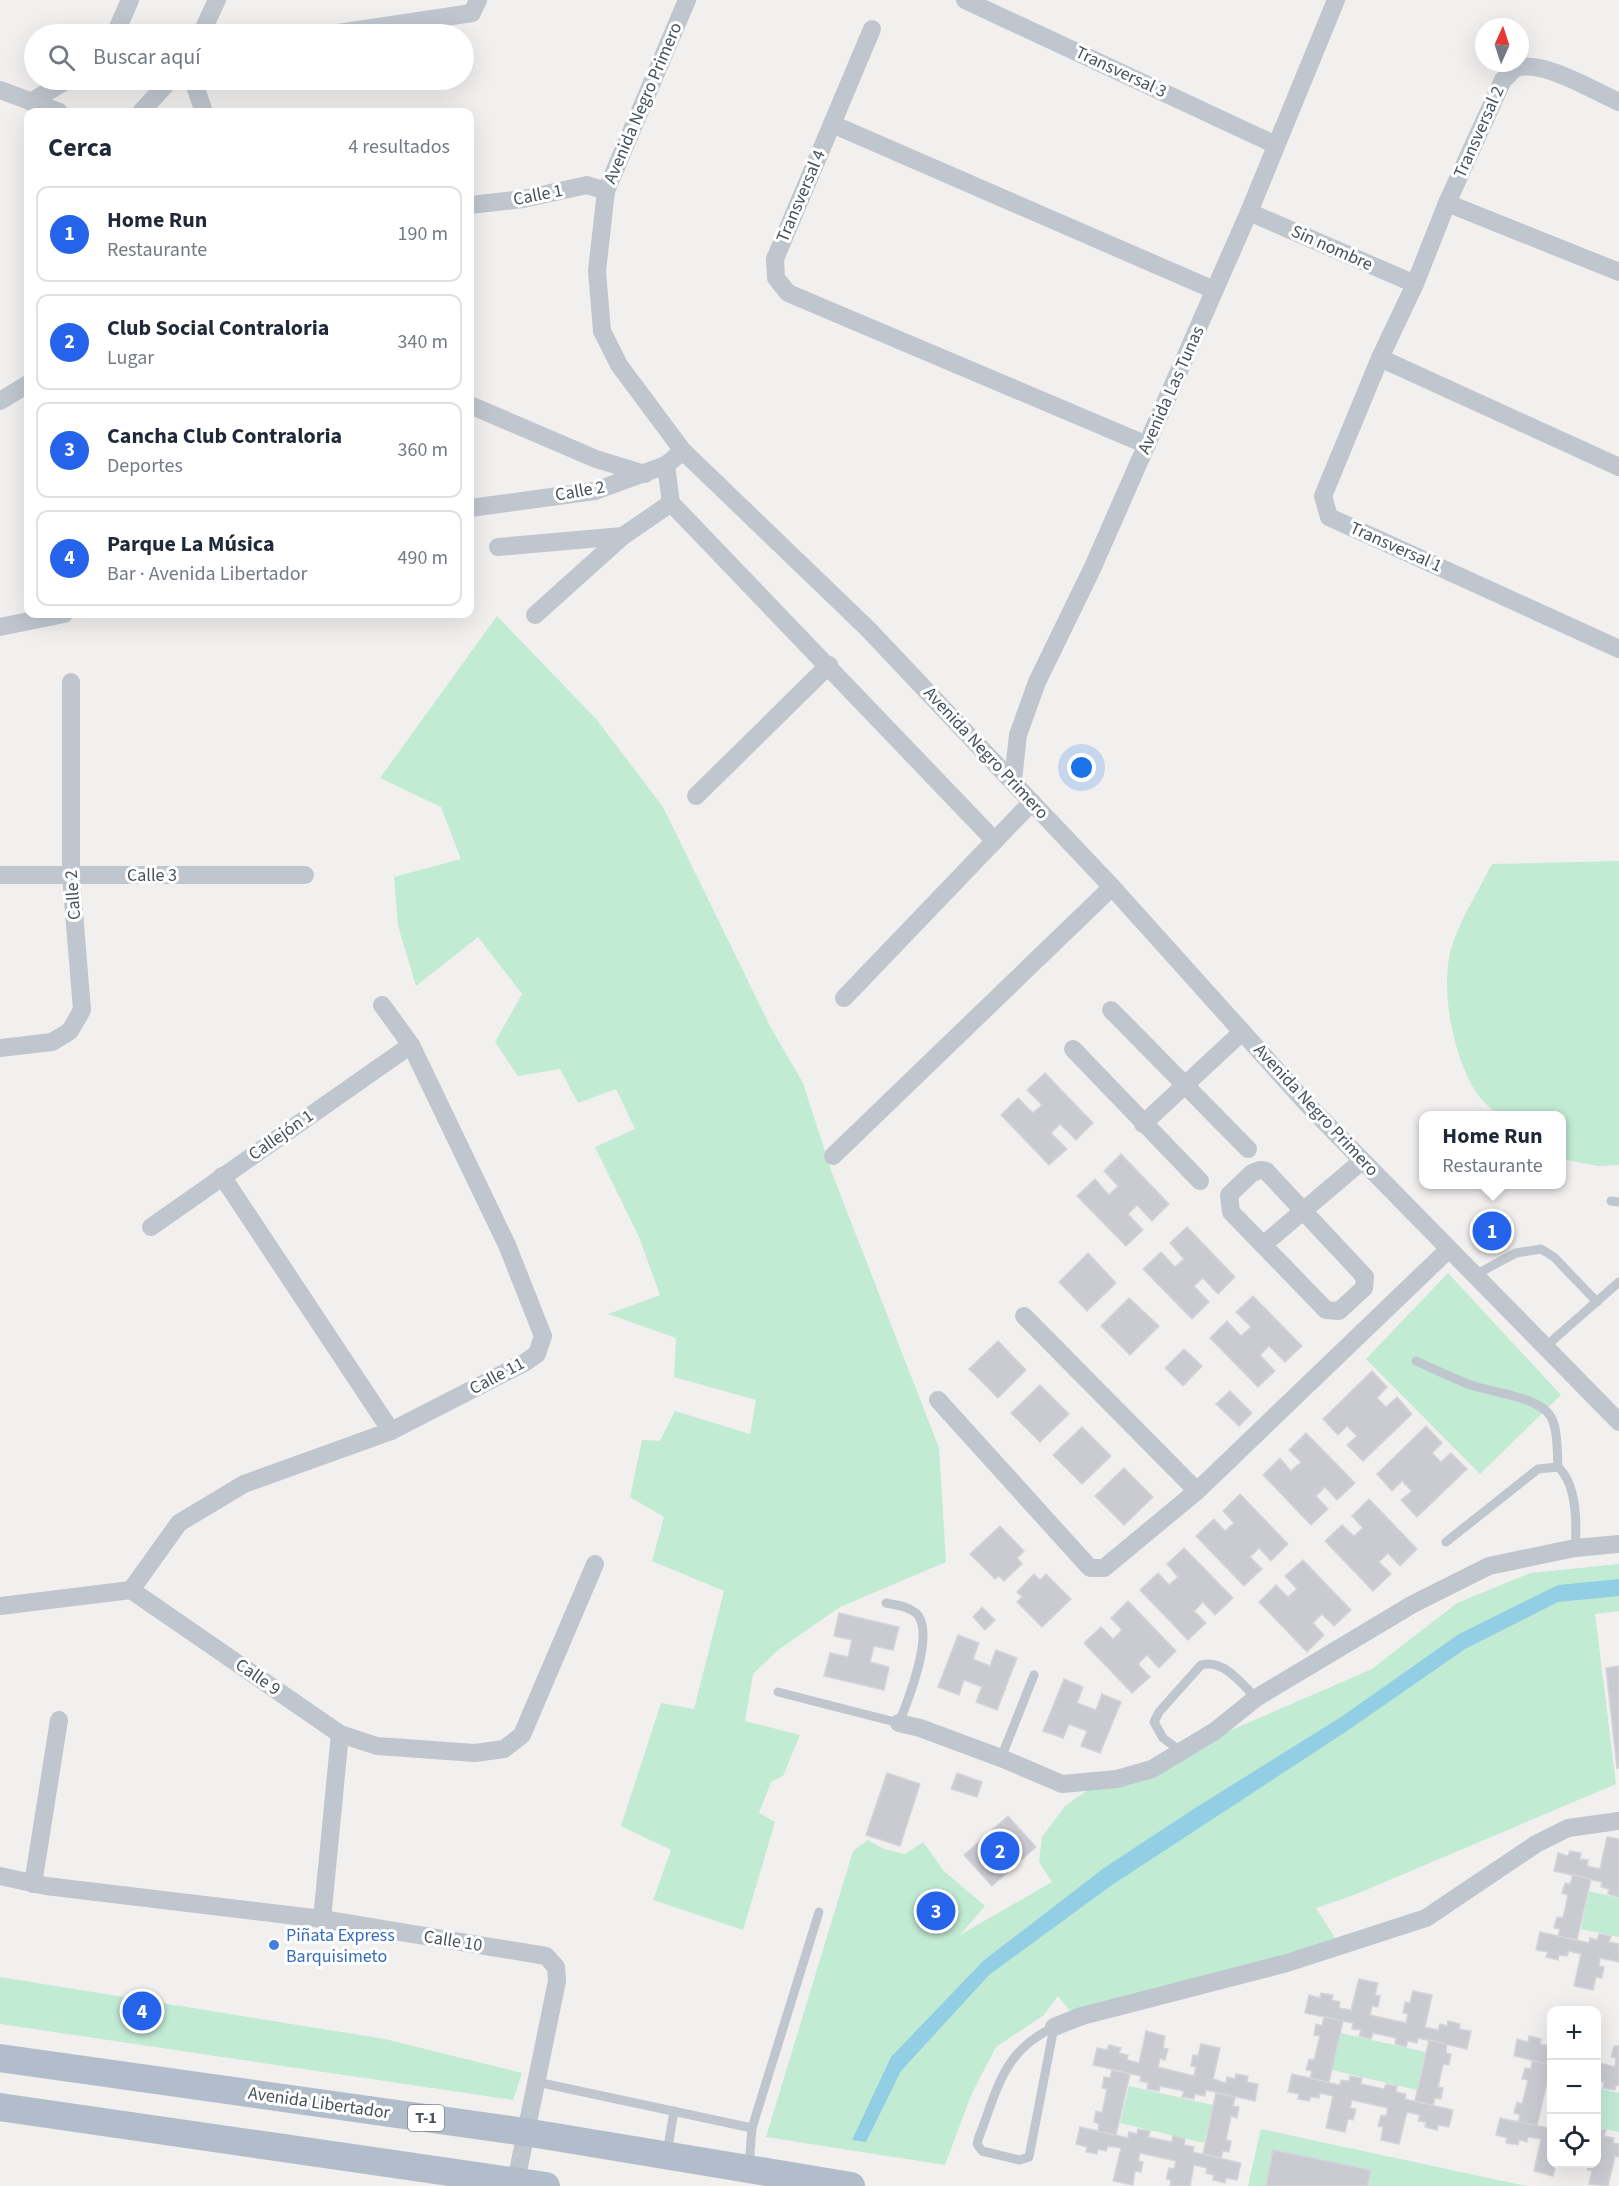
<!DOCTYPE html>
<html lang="es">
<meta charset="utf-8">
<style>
body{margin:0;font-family:"Source Sans 3",sans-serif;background:#f2f2f3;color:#1f2937}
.controls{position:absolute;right:18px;bottom:18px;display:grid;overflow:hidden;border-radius:12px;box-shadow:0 6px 24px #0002}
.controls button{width:54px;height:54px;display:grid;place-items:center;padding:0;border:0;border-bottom:2px solid #e0e1e3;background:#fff;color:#1f2937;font:30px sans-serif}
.compass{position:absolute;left:1475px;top:18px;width:54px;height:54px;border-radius:50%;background:#fff;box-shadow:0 6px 24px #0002;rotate:3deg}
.you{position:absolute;left:1082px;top:768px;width:21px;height:21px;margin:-15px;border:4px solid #fff;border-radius:50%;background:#1a73e8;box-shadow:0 0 0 9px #1a73e833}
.badge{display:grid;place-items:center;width:39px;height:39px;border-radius:50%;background:#2563eb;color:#fff;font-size:20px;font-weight:700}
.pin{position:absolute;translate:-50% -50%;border:3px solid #fff;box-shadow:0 2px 6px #0006}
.popup{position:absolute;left:1419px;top:1111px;width:147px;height:78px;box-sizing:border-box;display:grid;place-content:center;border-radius:12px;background:#fff;filter:drop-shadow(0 2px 4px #0005);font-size:20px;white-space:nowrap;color:#747a83}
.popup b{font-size:22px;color:#1f2937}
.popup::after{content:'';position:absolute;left:50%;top:100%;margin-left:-12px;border:12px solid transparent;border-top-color:#fff}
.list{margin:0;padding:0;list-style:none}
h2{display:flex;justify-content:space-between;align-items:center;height:78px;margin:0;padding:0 24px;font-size:26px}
h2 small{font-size:20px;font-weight:400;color:#747a83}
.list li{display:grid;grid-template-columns:39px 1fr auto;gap:18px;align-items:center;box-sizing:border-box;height:96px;margin:0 12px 12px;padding:0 12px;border:2px solid #e0e1e3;border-radius:12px}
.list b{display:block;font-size:22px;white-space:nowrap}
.list p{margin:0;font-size:20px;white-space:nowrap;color:#747a83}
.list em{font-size:20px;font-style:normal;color:#747a83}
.icon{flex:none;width:33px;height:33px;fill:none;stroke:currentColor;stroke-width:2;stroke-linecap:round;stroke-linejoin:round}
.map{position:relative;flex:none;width:1619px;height:2186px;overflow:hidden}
.search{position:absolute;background:#fff;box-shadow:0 6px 24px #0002;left:24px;top:24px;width:450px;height:66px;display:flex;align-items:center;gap:15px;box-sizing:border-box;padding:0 21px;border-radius:33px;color:#747a83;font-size:22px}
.panel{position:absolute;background:#fff;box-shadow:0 6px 24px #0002;left:24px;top:108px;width:450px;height:510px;border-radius:12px}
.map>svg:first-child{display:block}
.green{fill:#c2ebd4}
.water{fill:#93cfe4}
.building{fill:#cacbd1;stroke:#d4d5da;stroke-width:1.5}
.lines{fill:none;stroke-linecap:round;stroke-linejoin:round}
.service{stroke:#bfc6cd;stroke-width:9}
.minor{stroke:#bfc6cd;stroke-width:18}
.primary{stroke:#b2bdcb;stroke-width:28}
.shop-dot{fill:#3f7fe0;stroke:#fff;stroke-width:2}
.labels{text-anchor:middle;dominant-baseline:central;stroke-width:6;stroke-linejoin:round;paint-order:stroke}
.shield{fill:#fff;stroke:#80868c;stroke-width:1.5}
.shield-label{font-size:16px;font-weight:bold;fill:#49525b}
.street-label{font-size:18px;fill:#49525b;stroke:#fff}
.shop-label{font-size:18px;fill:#366cbe;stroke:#fff;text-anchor:start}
</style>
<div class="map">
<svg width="1619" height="2186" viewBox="0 0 1619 2186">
<rect width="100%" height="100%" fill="#f2efef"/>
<g class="green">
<polygon points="497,616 597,720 663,807 771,1028 803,1083 832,1173 939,1448 946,1562 840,1607 778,1650 753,1674 745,1721 800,1735 783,1776 771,1782 759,1813 775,1822 743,1930 653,1900 671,1850 621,1826 661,1703 694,1709 724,1591 652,1561 664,1517 630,1497 642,1440 660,1441 675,1411 750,1434 756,1400 674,1377 676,1338 608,1314 660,1295 639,1237 595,1147 635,1129 616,1089 578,1103 560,1069 518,1076 495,1042 522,994 478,937 416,986 398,926 394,877 461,859 441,807 380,778"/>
<path d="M 1619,861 L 1619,1165 L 1598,1166 L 1561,1159 L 1561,1116 L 1498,1115 C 1491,1108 1482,1101 1476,1092 C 1453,1057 1439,986 1452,946 C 1461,918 1479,890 1492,864 Z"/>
<polygon points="1448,1273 1561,1395 1480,1474 1366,1359"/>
<polygon points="1619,1564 1619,1611 1595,1614 1616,1784 1354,1895 1316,1908 1335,1938 1285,1956 1070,2011 1058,1996 1044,2015 996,2047 972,2093 945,2165 766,2137 853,1851 868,1840 884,1849 905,1854 923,1842 944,1871 985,1906 960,1935 1052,1882 1039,1862 1042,1837 1065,1806 1100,1781 1220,1735 1372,1669 1457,1603 1530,1573"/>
<polygon points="1589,1891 1619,1898 1619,1937 1581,1929"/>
<polygon points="0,1977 385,2039 522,2073 513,2100 0,2024"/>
<polygon points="1341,2033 1425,2052 1417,2090 1332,2070"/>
<polygon points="1129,2086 1213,2105 1204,2143 1120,2123"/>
<polygon points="1597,2088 1619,2093 1619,2132 1597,2127"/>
<polygon points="1261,2129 1526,2186 1248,2186"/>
</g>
<polygon class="water" points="1619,1579 1619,1596 1558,1602 1465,1649 1347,1731 1112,1885 989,1975 901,2071 866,2142 852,2140 891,2057 983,1961 1104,1868 1192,1810 1341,1717 1459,1634 1558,1585"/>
<g class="building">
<polygon points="1045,1073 1093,1123 1076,1140 1060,1124 1051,1133 1067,1149 1049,1165 1001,1115 1018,1098 1033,1113 1042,1105 1027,1090"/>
<polygon points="1121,1154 1169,1204 1152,1221 1137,1205 1128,1214 1143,1230 1126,1246 1077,1196 1095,1179 1109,1195 1118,1186 1104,1171"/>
<polygon points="1187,1227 1235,1277 1218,1294 1203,1278 1194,1286 1209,1302 1192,1319 1143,1269 1161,1252 1175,1267 1184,1259 1170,1243"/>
<polygon points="1088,1253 1116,1283 1087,1311 1059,1282"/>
<polygon points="1253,1296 1302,1346 1285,1362 1269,1346 1260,1355 1275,1371 1258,1387 1210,1338 1227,1321 1241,1336 1251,1327 1236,1312"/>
<polygon points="1129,1298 1159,1326 1130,1355 1101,1326"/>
<polygon points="998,1341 1026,1370 998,1398 969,1369"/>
<polygon points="1184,1349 1202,1366 1183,1386 1165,1368"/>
<polygon points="1372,1371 1387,1387 1377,1398 1386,1407 1397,1397 1412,1414 1363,1461 1347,1445 1357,1436 1347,1426 1338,1435 1323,1419"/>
<polygon points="1040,1385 1069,1414 1040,1442 1011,1413"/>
<polygon points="1230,1391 1252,1413 1239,1426 1216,1404"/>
<polygon points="1426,1426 1442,1443 1432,1453 1441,1462 1451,1453 1467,1469 1417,1517 1401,1500 1412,1491 1402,1481 1392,1491 1377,1474"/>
<polygon points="1082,1427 1111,1456 1082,1484 1053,1455"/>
<polygon points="1306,1433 1355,1483 1337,1500 1325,1487 1316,1496 1328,1509 1311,1525 1263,1475 1280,1458 1291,1471 1301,1462 1289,1450"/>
<polygon points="1124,1468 1153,1497 1124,1525 1095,1496"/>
<polygon points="1240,1494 1288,1544 1271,1561 1259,1548 1250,1557 1262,1569 1244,1586 1196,1536 1214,1519 1225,1531 1234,1523 1223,1511"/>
<polygon points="1369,1499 1417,1549 1400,1566 1388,1553 1379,1562 1391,1574 1373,1591 1325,1541 1342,1525 1354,1536 1363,1528 1352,1516"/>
<polygon points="1000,1526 1024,1551 1017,1558 1022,1564 1004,1581 999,1576 995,1579 970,1554"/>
<polygon points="1184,1548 1233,1598 1215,1615 1203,1602 1194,1611 1206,1623 1188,1640 1140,1590 1158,1573 1169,1585 1178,1577 1167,1564"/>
<polygon points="1303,1560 1351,1610 1334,1626 1322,1614 1313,1623 1324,1635 1307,1652 1259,1602 1276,1585 1288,1597 1297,1589 1285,1576"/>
<polygon points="1034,1574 1040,1580 1046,1574 1071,1599 1042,1627 1017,1602 1022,1597 1017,1592"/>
<polygon points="1128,1601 1176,1651 1159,1668 1147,1655 1138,1664 1150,1677 1132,1693 1084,1643 1101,1627 1113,1639 1122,1630 1111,1618"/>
<polygon points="982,1607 995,1620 985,1630 973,1617"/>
<polygon points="839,1613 899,1627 893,1650 874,1646 870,1662 889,1667 884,1690 824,1676 830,1653 848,1657 852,1640 834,1636"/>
<polygon points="958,1635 979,1643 973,1659 990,1666 996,1650 1017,1658 997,1710 976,1702 982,1687 964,1680 959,1695 938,1687"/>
<polygon points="1619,1666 1619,1768 1617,1768 1606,1668"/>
<polygon points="1064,1679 1083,1687 1077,1703 1096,1710 1102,1694 1121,1702 1100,1753 1081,1746 1087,1731 1069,1724 1063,1738 1043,1731"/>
<polygon points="887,1773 920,1784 900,1846 866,1835"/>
<polygon points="957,1773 982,1782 977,1797 951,1789"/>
<polygon points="1008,1816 1036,1847 992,1886 964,1855"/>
<polygon points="1607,1837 1619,1839 1619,1897 1608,1894 1609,1889 1601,1887 1602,1882 1554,1871 1558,1853 1568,1856 1570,1851 1581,1853 1580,1859 1588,1860 1587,1866 1600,1869"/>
<polygon points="1573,1875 1591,1879 1577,1940 1558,1936 1560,1929 1554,1928 1557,1917 1563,1918 1568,1895 1562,1893 1565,1883 1570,1884"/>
<polygon points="1540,1932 1589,1943 1590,1938 1597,1940 1599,1934 1611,1936 1609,1942 1619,1944 1619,1962 1600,1958 1599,1966 1604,1967 1602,1978 1596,1977 1593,1990 1574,1986 1581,1954 1569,1951 1567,1956 1559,1955 1558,1960 1546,1957 1548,1952 1536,1950"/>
<polygon points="1359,1979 1378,1983 1375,1995 1380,1996 1378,2007 1372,2006 1370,2015 1406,2023 1408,2014 1403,2013 1405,2002 1410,2003 1413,1991 1432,1995 1425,2027 1438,2030 1440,2024 1447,2026 1448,2021 1460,2024 1459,2029 1471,2031 1467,2049 1418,2038 1417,2043 1408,2041 1406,2047 1395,2044 1396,2038 1373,2033 1371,2039 1359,2036 1361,2030 1352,2029 1353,2023 1305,2013 1309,1995 1320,1998 1321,1993 1333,1995 1332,2000 1340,2002 1339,2008 1351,2010"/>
<polygon points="1324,2017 1343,2021 1329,2082 1310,2078 1312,2071 1306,2070 1309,2059 1314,2060 1320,2036 1314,2035 1316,2024 1322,2026"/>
<polygon points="1146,2031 1165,2036 1163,2048 1168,2049 1165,2060 1160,2058 1158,2067 1194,2076 1196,2067 1191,2066 1193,2055 1198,2056 1201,2044 1220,2048 1213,2079 1226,2083 1227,2077 1235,2079 1236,2074 1248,2076 1247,2082 1258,2084 1255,2101 1206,2090 1205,2096 1195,2094 1194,2099 1182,2097 1184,2091 1160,2086 1159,2091 1147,2089 1148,2083 1140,2081 1141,2076 1093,2065 1097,2048 1107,2050 1109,2045 1121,2048 1119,2053 1128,2055 1127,2060 1139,2063"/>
<polygon points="1529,2036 1541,2039 1540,2044 1549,2046 1547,2051 1552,2052 1552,2065 1514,2056 1517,2039 1528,2042"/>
<polygon points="1429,2040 1447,2044 1446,2053 1451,2054 1449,2065 1443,2064 1438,2087 1443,2088 1441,2099 1435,2098 1433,2106 1415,2101"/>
<polygon points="1614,2046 1619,2046 1619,2085 1616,2085 1615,2090 1603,2088 1604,2082 1596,2080 1596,2062 1615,2067 1616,2058 1611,2057"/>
<polygon points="1532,2061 1551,2065 1537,2126 1518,2122 1520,2115 1514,2113 1517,2102 1522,2104 1528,2080 1522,2079 1525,2068 1531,2069"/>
<polygon points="1112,2070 1130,2074 1116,2135 1098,2131 1099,2124 1094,2122 1096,2111 1102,2113 1107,2089 1102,2088 1104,2077 1110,2078"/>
<polygon points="1292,2074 1340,2085 1341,2080 1349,2081 1350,2076 1362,2078 1361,2084 1384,2089 1386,2084 1397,2086 1396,2092 1406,2094 1405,2099 1453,2110 1449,2127 1438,2125 1437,2130 1425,2127 1426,2122 1418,2121 1420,2115 1407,2112 1399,2144 1381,2140 1383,2127 1378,2126 1381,2115 1386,2116 1388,2108 1352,2100 1350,2108 1356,2109 1353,2120 1348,2119 1345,2132 1326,2128 1333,2096 1320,2093 1319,2098 1311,2097 1309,2101 1298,2099 1299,2094 1288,2092"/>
<polygon points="1216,2093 1235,2097 1233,2106 1239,2107 1237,2118 1231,2116 1226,2140 1231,2141 1229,2152 1223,2151 1221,2158 1203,2154"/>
<polygon points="1500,2118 1548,2128 1552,2124 1552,2164 1556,2164 1553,2176 1534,2171 1541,2139 1528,2137 1527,2142 1519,2140 1518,2145 1506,2143 1507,2138 1496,2135"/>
<polygon points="1080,2127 1128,2138 1129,2132 1137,2134 1138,2129 1150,2131 1148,2137 1172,2142 1173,2136 1185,2139 1184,2145 1194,2147 1193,2152 1241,2163 1237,2180 1226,2178 1225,2183 1213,2180 1214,2175 1206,2173 1207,2168 1194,2165 1190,2186 1170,2186 1171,2180 1166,2179 1169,2168 1174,2169 1176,2161 1140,2153 1138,2161 1143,2162 1141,2172 1135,2171 1133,2185 1113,2181 1121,2148 1108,2146 1106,2151 1098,2149 1097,2154 1086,2152 1087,2147 1076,2144"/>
<polygon points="1596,2128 1606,2130 1604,2136 1614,2138 1613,2143 1619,2144 1619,2157 1615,2156 1608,2186 1589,2184 1592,2171 1587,2170 1588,2164 1596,2164"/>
<polygon points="1273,2150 1371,2170 1367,2186 1266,2186"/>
</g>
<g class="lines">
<g class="service">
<polyline points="1611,1201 1619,1202"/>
<polyline points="1475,1275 1516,1253 1541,1249 1554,1257 1597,1302"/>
<polyline points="1545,1347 1619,1282"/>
<path d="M 1416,1361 C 1434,1369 1452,1378 1471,1385 C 1492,1393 1539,1396 1551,1417 C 1558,1430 1557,1452 1558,1467"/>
<path d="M 1446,1542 L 1538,1469 L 1558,1467 C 1577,1484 1577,1524 1575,1548"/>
<path d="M 778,1692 L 899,1723 C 908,1700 936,1632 916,1613 C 907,1606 896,1605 886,1603"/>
<path d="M 1182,1752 L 1163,1738 L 1154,1722 L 1159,1712 L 1201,1665 C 1224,1659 1241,1683 1256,1698"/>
<polyline points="1001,1758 1034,1675"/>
<path d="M 1054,2027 L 1029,2157 L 1020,2160 L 982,2151 L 977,2144 L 979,2137 C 998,2088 1003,2051 1054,2027 Z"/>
<polyline points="537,2082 752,2128"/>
<polyline points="667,2153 674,2111"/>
<polyline points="749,2166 752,2128 819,1912"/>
</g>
<g class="minor">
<polyline points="687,0 606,191 597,271 602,331 619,365 683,451 867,628 1112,887 1308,1105 1619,1422"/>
<polyline points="965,0 1276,145"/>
<polyline points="115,34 130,0"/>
<polyline points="201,34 217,0"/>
<polyline points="331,34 472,13 478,0"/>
<polyline points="193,80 204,112"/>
<polyline points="0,90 59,112"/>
<polyline points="31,102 67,80"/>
<path d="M 1619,102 C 1596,92 1542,59 1517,68 C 1512,70 1507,77 1503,80 L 1447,203 L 1415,284 L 1380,358 L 1323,496 L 1329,517 L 1619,649"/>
<polyline points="141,112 170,80"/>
<polyline points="832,124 872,29"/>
<polyline points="1447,203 1619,272"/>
<polyline points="470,205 523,199 587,185 606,191"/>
<polyline points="1249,212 1415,284"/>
<polyline points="1380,358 1619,467"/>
<polyline points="0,401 28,384"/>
<polyline points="470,405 596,459 645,474"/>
<polyline points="1147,445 788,293 776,278 775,259 832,124 1214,290"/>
<polyline points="671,503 995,841"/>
<polyline points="470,508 595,491 666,465 683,451"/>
<polyline points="498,547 623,536"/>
<polyline points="535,615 623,536 671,503 666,465"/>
<polyline points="0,627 64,614"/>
<polyline points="1013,780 1018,735 1037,682 1092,569 1249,212 1336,0"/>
<polyline points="696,796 829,665"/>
<polyline points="0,875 305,875"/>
<polyline points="844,998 1032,802"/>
<polyline points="1111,1010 1248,1149"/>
<polyline points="0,1048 52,1042 70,1031 82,1010 71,876 71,682"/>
<polyline points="1073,1049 1200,1181"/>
<polyline points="1143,1124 1242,1032"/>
<polyline points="833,1156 1112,887"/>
<polygon points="1260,1170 1266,1171 1365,1277 1364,1288 1339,1311 1326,1310 1231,1212 1229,1195 1252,1173"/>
<polyline points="222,1176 391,1431"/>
<polyline points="151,1227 411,1045"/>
<polyline points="1263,1245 1362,1161"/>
<polyline points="1024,1316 1197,1491"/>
<polyline points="938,1400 1090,1568 1104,1568 1197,1491 1449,1249"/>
<polyline points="131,1590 179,1523 244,1484 391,1431 524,1363 537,1354 543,1336 507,1245 411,1045 382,1005"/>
<polyline points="0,1606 131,1590 340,1734 322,1919"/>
<polyline points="899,1723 920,1728 1001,1758 1062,1784 1117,1779 1152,1769 1215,1731 1256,1698 1413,1604 1489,1566 1575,1548 1619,1544"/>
<polyline points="340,1734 377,1746 475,1753 504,1749 522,1735 595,1564"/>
<polyline points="0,1876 46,1886 322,1919 546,1956 556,1967 557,1981 515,2186"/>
<polyline points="33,1884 59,1720"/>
<polyline points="1054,2027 1082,2016 1287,1963 1426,1918 1536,1844 1568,1828 1619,1821"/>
</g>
<g class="primary">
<polyline points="0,2058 525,2132 851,2186"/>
<polyline points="0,2107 546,2186"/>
</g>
</g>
<circle class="shop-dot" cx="274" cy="1945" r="6"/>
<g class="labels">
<rect class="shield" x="408" y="2105" width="36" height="26" rx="4.5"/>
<g class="shield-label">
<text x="426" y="2118">T-1</text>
</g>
<g class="street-label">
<text transform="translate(1121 72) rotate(25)">Transversal 3</text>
<text transform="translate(643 103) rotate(-67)">Avenida Negro Primero</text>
<text transform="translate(1479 132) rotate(-66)">Transversal 2</text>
<text transform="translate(538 195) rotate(-11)">Calle 1</text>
<text transform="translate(801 196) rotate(-67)">Transversal 4</text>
<text transform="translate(1332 248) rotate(24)">Sin nombre</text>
<text transform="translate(1171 390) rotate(-66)">Avenida Las Tunas</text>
<text transform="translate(580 491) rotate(-10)">Calle 2</text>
<text transform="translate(1396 547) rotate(24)">Transversal 1</text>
<text transform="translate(986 753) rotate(47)">Avenida Negro Primero</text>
<text x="152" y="875">Calle 3</text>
<text transform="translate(73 895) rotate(-94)">Calle 2</text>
<text transform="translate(1316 1110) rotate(47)">Avenida Negro Primero</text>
<text transform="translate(281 1135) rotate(-35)">Callejón 1</text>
<text transform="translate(497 1376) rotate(-28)">Calle 11</text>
<text transform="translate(258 1677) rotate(35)">Calle 9</text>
<text transform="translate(453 1941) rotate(9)">Calle 10</text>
<text transform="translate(319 2103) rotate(8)">Avenida Libertador</text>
</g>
<g class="shop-label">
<text x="286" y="1935">Piñata Express<tspan x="286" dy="21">Barquisimeto</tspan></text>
</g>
</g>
</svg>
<div class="controls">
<button>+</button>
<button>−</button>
<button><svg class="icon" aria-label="locate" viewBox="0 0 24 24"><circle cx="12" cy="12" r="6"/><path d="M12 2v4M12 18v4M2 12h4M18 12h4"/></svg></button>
</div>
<svg class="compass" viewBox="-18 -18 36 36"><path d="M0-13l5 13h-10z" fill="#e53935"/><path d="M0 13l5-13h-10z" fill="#747a83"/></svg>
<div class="you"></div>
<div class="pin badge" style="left:1492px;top:1231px">1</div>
<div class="popup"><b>Home Run</b>Restaurante</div>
<div class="pin badge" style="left:1000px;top:1851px">2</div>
<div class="pin badge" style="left:936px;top:1911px">3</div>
<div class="pin badge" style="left:142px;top:2011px">4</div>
<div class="search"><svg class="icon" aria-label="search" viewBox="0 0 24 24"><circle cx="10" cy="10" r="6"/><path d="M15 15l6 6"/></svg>Buscar aquí</div>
<section class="panel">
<h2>Cerca<small>4 resultados</small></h2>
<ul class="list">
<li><span class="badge">1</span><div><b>Home Run</b><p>Restaurante</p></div><em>190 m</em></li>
<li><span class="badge">2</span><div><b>Club Social Contraloria</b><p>Lugar</p></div><em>340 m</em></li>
<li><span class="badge">3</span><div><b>Cancha Club Contraloria</b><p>Deportes</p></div><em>360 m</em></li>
<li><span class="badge">4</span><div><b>Parque La Música</b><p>Bar · Avenida Libertador</p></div><em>490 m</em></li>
</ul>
</section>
</div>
